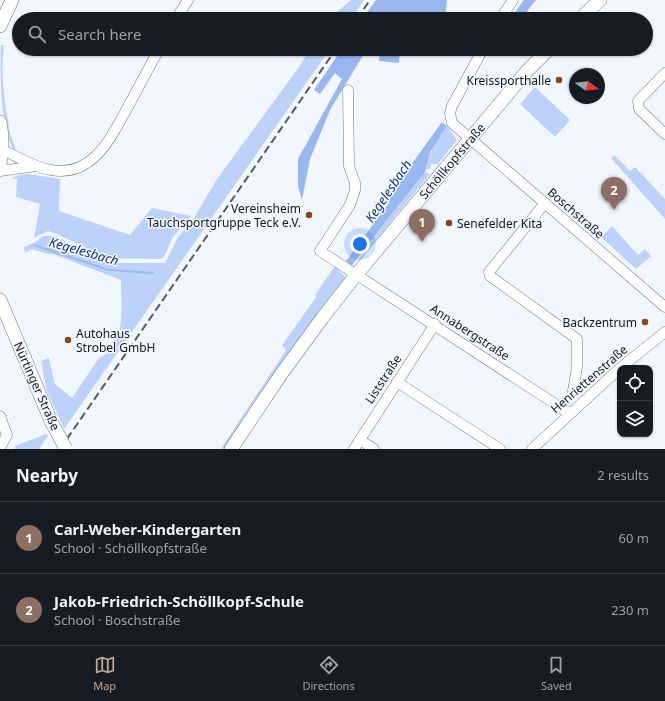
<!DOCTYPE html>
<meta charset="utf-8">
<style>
body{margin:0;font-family:"Noto Sans",sans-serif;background:#20242c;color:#f1f3f6}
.controls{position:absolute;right:12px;bottom:12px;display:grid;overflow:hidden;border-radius:8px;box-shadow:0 1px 3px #0004}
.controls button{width:36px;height:36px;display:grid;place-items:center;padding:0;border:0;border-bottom:1px solid #363941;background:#171b24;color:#f1f3f6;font:20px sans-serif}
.compass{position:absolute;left:569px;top:68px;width:36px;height:36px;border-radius:50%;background:#171b24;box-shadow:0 1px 3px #0004;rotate:105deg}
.you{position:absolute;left:360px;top:244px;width:14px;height:14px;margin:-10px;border:3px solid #fff;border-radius:50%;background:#1a73e8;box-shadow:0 0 0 6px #1a73e833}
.badge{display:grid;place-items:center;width:26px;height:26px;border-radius:50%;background:#c2a592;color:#fff;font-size:13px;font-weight:700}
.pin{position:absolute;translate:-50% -33px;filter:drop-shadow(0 1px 2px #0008)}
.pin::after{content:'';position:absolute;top:21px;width:14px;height:12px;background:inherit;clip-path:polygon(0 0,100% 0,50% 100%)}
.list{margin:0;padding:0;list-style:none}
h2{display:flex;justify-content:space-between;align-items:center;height:52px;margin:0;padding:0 16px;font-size:17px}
h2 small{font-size:13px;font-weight:400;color:#9ea1a6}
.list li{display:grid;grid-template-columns:26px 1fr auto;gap:12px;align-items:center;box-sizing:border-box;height:72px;padding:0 16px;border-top:1px solid #363941}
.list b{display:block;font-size:15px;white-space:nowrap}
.list p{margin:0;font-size:13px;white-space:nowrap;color:#9ea1a6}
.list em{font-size:13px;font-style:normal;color:#9ea1a6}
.icon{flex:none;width:22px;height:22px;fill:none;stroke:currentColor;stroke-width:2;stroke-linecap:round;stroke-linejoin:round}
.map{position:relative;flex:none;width:665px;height:449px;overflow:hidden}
.search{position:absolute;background:#171b24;box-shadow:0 1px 3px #0004;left:12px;right:12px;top:12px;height:44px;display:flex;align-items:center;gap:10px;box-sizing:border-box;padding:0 14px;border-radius:22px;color:#9ea1a6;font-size:15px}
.sheet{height:196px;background:#171b24}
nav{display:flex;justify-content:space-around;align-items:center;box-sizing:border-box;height:56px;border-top:1px solid #363941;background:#171b24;font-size:11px;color:#9ea1a6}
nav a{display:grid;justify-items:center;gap:2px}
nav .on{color:#c2a592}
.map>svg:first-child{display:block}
.green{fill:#bdd2f8}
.forest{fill:#98b7ef}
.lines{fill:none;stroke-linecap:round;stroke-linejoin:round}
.stream{stroke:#9abaf2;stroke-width:2}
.minor-casing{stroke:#6e7888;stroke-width:11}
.major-casing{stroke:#6e7888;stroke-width:14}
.minor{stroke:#fff;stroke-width:10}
.major{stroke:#fff;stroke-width:13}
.rail{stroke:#565a60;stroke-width:2;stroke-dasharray:8 4;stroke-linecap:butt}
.major-bridge-casing{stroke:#6e7888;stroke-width:14;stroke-linecap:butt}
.major-bridge{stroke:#fff;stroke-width:13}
.poi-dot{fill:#894617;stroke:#f2f6fe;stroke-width:1.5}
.labels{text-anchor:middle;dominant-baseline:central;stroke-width:3;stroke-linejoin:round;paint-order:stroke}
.poi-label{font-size:12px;fill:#14181e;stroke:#f2f6fe;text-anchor:end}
.street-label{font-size:12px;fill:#14181e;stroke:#f2f6fe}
.water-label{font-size:13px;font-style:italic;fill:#133575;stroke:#f2f6fe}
</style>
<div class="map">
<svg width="665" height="449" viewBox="0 0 665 449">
<rect width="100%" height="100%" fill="#f2f6fe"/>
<g class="green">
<polygon points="351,0 364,0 351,19 329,19"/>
<path d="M 1,45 L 4,45 C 0,75 5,104 10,133 C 11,139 16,144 15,151 C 0,134 0,68 1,45 Z"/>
<path d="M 310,49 L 330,49 L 64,429 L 47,391 L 41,361 L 49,358 L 55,384 L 72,398 L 99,358 C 127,347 121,305 121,280 L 53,254 L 48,254 L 31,249 L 25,253 L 24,247 L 34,243 L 43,236 L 55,236 L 108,263 L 165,263 L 178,237 L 194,218 L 217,179 L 299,67 Z"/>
<polygon points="535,87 570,120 555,137 520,104"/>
<polygon points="447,126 457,140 438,164 431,164 430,169 426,169 430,152"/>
<polygon points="614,155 630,171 635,167 665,199 665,219 611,158"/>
<polygon points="425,172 430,174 369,248 366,248"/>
<polygon points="28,174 60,179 59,211 130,235 152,208 191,216 173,237 164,257 160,259 108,258 59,235 48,231 34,238 40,204 16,197 17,179 12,178 19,175"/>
<polygon points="612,226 638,255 645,249 651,256 636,269 601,237"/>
<polygon points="335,266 346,278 225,449 221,449 286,350 282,345 317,296 315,295"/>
<polygon points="46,434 48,436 39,449 15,449 15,446"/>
</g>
<g class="forest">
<polygon points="376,0 447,0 445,19 362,19"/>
<polygon points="524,0 536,0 521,19 510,19"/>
<polygon points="342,49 367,49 330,110 310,159 302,200 298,186 298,159 342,79 335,73 320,94 314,90"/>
<polygon points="380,49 400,49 399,63 379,61"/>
<polygon points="442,122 447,126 430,152 425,172 352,265 346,261 389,203 390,194"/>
</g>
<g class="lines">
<g class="stream">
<polyline points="512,19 526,0"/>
<polyline points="34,245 109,270 153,273"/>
<polyline points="351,262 440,131"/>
</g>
<defs>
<g id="minor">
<polyline points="176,19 188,0"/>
<polyline points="500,19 513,0"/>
<polyline points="483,49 452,106 450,113 452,123 665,307"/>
<polyline points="665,73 638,101 639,109 665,134"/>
<polyline points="348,90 349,166 355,183 355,190 350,205 320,251 569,413"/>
<path d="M 1,149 C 18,157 33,167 51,170 C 94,178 112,135 129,105 C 139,86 149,68 159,49"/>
<polyline points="0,171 36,166"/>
<polyline points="545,203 489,272 490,276 577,339 577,367 573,391"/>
<polyline points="397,382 500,449"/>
<polyline points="0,416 7,435 0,448"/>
<polyline points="360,440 374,449"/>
<polyline points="354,449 435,324"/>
<polyline points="532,449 619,369 665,332"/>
</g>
<g id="major">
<polyline points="580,19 600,0"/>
<polyline points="0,26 12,0"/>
<polyline points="0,122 2,136 0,166"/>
<polyline points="0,300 51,421"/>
<polyline points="231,449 282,373 323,317 356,275 527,71 549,49"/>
</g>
</defs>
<use href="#minor" class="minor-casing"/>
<use href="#major" class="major-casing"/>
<use href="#minor" class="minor"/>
<use href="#major" class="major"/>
<g class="rail">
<polyline points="357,19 370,0"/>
<polyline points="60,449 336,49"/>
</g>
<defs>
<polyline id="major-bridge" points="51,421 66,449"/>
</defs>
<use href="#major-bridge" class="major-bridge-casing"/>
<use href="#major-bridge" class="major-bridge"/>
</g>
<g class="poi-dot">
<circle cx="559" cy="80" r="4"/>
<circle cx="309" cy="215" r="4"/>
<circle cx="449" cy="223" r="4"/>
<circle cx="645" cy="322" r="4"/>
<circle cx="68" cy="340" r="4"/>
</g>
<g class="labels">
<g class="poi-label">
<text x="551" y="80">Kreissporthalle</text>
<text x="301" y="208">Vereinsheim<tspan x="301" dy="14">Tauchsportgruppe Teck e.V.</tspan></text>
<text x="457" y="223" text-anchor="start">Senefelder Kita</text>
<text x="637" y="322">Backzentrum</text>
<text x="76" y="333" text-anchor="start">Autohaus<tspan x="76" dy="14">Strobel GmbH</tspan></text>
</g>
<g class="street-label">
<text transform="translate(452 161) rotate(-50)">Schöllkopfstraße</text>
<text transform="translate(576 213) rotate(41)">Boschstraße</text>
<text transform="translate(470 332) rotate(33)">Annabergstraße</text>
<text transform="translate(383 379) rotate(-57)">Liststraße</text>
<text transform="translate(589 379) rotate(-41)">Henriettenstraße</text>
<text transform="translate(37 386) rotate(66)">Nürtinger Straße</text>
</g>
<g class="water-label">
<text transform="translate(388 191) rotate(-56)">Kegelesbach</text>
<text transform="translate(84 251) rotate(16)">Kegelesbach</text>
</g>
</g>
</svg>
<div class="controls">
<button><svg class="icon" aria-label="locate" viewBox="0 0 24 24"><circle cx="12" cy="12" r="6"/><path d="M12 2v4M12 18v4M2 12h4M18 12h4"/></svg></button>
<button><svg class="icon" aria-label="layers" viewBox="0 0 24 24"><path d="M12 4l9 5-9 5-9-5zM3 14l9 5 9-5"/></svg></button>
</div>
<svg class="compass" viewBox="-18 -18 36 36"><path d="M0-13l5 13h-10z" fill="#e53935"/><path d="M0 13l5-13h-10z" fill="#9ea1a6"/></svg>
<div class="you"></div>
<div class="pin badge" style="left:422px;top:242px;background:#8d6e63">1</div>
<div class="pin badge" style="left:614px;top:210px;background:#8d6e63">2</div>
<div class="search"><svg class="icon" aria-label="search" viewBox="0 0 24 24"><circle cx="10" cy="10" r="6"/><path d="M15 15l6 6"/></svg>Search here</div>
</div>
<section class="sheet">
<h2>Nearby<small>2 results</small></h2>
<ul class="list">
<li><span class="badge" style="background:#8d6e63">1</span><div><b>Carl-Weber-Kindergarten</b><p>School · Schöllkopfstraße</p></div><em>60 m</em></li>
<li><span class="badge" style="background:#8d6e63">2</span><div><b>Jakob-Friedrich-Schöllkopf-Schule</b><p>School · Boschstraße</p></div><em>230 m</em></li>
</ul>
</section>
<nav>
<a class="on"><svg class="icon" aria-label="map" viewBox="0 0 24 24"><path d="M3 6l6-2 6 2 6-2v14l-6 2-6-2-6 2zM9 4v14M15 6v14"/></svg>Map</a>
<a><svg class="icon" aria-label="directions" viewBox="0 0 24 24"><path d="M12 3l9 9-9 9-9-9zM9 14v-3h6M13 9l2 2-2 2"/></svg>Directions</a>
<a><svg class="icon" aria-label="saved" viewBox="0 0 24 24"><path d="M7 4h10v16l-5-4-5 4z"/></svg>Saved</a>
</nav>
